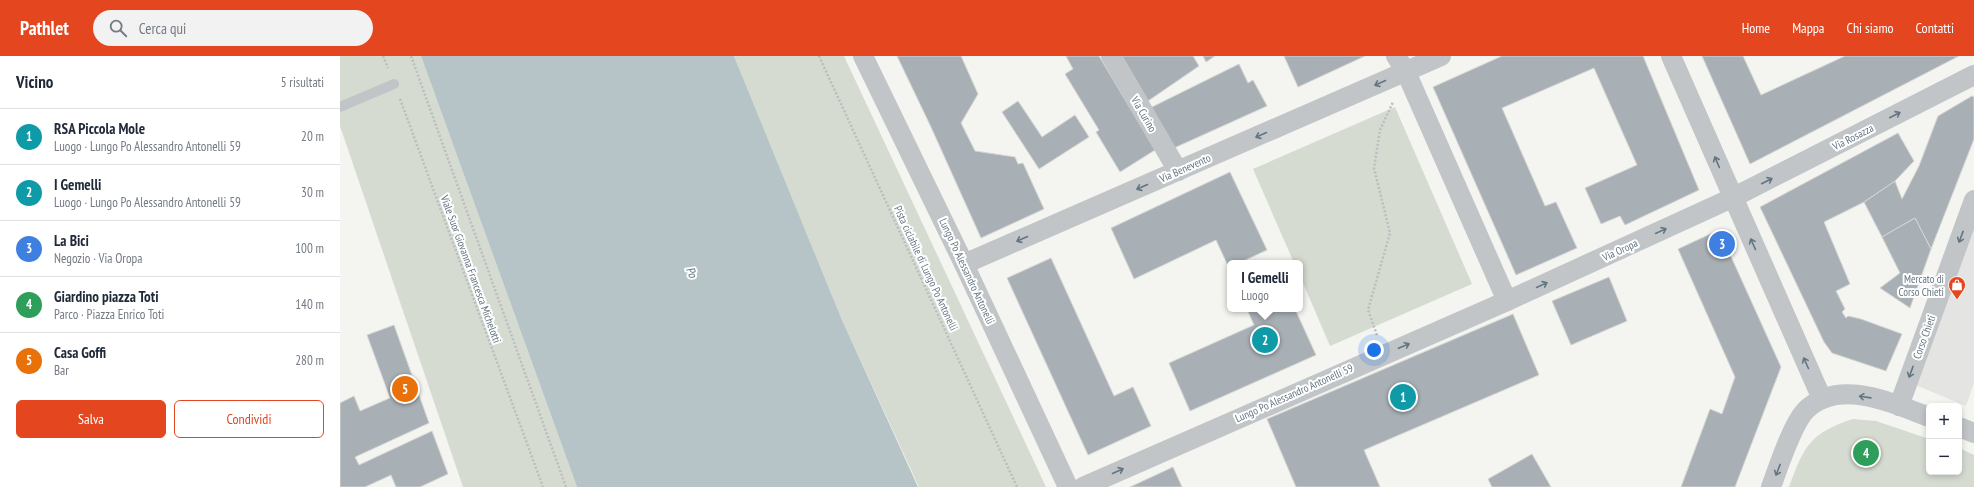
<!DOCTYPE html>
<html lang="it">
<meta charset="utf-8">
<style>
body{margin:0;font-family:"PT Sans Narrow",sans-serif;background:#f2f2f3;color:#1f2937}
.controls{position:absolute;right:12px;bottom:12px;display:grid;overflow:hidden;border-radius:6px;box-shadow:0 2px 6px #0003}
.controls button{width:36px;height:36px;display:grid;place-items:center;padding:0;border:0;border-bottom:1px solid #e0e1e3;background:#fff;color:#1f2937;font:20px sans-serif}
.you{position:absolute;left:1034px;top:294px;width:14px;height:14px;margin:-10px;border:3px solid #fff;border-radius:50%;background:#1a73e8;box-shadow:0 0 0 6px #1a73e833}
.badge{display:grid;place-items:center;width:26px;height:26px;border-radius:50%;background:#e44620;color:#fff;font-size:13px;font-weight:700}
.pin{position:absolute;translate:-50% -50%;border:2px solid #fff;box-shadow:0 1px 4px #0006}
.popup{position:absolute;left:887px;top:204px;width:76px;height:52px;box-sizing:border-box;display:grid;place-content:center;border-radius:6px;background:#fff;filter:drop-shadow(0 1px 3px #0005);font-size:13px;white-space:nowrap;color:#747a83}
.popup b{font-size:15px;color:#1f2937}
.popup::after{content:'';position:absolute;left:50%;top:100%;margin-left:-8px;border:8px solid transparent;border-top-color:#fff}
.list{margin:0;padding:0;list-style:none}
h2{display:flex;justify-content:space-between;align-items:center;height:52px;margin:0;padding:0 16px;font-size:17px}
h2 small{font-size:13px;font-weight:400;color:#747a83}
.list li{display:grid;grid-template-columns:26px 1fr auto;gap:12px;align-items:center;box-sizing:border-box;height:56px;padding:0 16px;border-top:1px solid #e0e1e3}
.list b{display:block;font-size:15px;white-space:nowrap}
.list p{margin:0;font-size:13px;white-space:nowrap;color:#747a83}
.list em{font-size:13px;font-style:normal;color:#747a83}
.actions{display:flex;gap:8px;padding:12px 16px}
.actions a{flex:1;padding:9px 0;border:1px solid #e44620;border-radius:6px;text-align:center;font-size:14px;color:#e44620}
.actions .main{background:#e44620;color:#fff}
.icon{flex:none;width:22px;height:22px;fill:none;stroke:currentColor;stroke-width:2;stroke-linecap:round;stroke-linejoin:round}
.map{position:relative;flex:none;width:1634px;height:431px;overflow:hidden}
header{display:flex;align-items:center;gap:24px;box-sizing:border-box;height:56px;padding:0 20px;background:#e44620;color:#fff}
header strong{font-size:19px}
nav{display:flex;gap:22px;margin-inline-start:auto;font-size:14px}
.search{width:280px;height:36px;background:#f2f2f3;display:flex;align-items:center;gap:10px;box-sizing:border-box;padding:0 14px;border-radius:22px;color:#747a83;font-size:15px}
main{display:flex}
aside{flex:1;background:#fff}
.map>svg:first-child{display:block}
.built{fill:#e4e5e3}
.green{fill:#d5dbd1}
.water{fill:#b6c4c7}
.building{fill:#a8b0b5;stroke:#d5d5d3}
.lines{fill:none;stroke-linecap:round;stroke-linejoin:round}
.path{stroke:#bbbdbf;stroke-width:2.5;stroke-dasharray:2 2;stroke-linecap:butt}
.lane{stroke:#c1c5c8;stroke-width:10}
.street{stroke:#c1c5c8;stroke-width:20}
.oneway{stroke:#637581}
.labels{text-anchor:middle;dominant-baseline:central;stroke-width:4;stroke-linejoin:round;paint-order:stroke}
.street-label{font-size:11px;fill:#637581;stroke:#fff}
.poi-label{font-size:11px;fill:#637581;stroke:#fff;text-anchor:end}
.water-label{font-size:12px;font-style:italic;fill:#5e777f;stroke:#fff}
</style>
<header>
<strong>Pathlet</strong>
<div class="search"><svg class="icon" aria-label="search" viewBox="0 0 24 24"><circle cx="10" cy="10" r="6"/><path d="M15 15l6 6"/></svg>Cerca qui</div>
<nav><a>Home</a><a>Mappa</a><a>Chi siamo</a><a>Contatti</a></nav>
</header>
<main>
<aside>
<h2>Vicino<small>5 risultati</small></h2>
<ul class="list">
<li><span class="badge" style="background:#0f9aa8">1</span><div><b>RSA Piccola Mole</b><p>Luogo · Lungo Po Alessandro Antonelli 59</p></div><em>20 m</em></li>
<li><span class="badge" style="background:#0f9aa8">2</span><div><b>I Gemelli</b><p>Luogo · Lungo Po Alessandro Antonelli 59</p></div><em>30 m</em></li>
<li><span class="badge" style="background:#3f7fe0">3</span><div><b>La Bici</b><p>Negozio · Via Oropa</p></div><em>100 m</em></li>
<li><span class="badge" style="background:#2e9e5b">4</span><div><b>Giardino piazza Toti</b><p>Parco · Piazza Enrico Toti</p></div><em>140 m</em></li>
<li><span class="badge" style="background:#e8710a">5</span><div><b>Casa Goffi</b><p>Bar</p></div><em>280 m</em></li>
</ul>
<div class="actions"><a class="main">Salva</a><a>Condividi</a></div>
</aside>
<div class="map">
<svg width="1634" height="431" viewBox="0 0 1634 431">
<rect width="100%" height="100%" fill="#f4f4f0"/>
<polygon class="built" points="1634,163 1634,327 1626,350 1568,326"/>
<g class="green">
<polygon points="0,0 81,0 237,431 123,431 0,70"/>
<polygon points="394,0 504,0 706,431 579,431 502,264"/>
<polygon points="1055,51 1132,228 990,290 960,220 960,207 954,207 913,113"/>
<path d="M 1513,363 L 1536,365 L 1589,383 L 1589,416 L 1619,416 L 1619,392 L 1634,399 L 1634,431 L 1449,431 C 1464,390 1470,377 1513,363 Z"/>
</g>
<polygon class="water" points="81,0 394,0 502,264 578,431 237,431"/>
<g class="building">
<polygon points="557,0 621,0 638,38 621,67 635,95 675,101 678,108 683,107 704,153 641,182 591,71"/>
<polygon points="726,0 759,0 815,94 780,116 756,76 759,74 725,18 733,13"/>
<polygon points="782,0 853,0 859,10 808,45"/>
<polygon points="863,0 875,0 866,6"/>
<polygon points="944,0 1025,0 958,31"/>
<polygon points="1162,0 1303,0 1359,134 1285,169 1280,160 1261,168 1245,132 1297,109 1254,12 1162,52 1205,150 1216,146 1237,192 1176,219 1093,31"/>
<polygon points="1362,0 1403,0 1421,39 1505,0 1619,0 1410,108"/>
<polygon points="899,8 908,27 913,24 927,50 834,92 810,52"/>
<polygon points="1632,40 1634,41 1634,83 1591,193 1575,162 1542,181 1524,146 1555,125 1562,143 1579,110 1598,60"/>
<polygon points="678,45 702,81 735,59 749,81 699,113 662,56"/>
<polygon points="1558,77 1574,105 1555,125 1524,146 1484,166 1510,228 1496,235 1505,253 1502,256 1506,262 1508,260 1521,263 1562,278 1546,315 1492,297 1484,286 1420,151"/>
<polygon points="890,116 927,194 899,207 890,207 889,212 876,184 794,223 771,172"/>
<polygon points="1575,162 1591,193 1570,252 1540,232 1560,217 1542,181"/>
<polygon points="1379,174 1441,311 1395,431 1341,431 1370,353 1382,358 1395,321 1338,193"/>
<polygon points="711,202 774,340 793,331 811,370 748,399 667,222"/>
<polygon points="1269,221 1287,265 1231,289 1212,245"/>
<polygon points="907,253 955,253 976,299 850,355 829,307 914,269"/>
<polygon points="1173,258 1199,319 1024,394 1040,431 956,431 927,363"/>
<polygon points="54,269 89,367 15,401 19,409 92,375 108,418 80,431 56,431 51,419 25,431 0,431 0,347 14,340 20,355 50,342 27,279"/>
<polygon points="1192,398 1211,431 1152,431 1148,423"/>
<polygon points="833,411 842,431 790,431"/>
</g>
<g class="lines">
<g class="path">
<polyline points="43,0 48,12"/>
<polyline points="71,0 226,431"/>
<polyline points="479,0 677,431"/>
<polyline points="60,43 203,431"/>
<polyline points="1037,279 1028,254 1050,177 1034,112 1040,74 1053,46"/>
</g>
<polyline class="lane" points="0,51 54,28"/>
<g class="street">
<polyline points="523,0 624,208 728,431"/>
<polyline points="771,0 838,115"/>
<polyline points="1056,0 1066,16 1167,245"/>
<polyline points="1331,0 1482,343"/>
<polyline points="624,208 1101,0"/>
<polyline points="1559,350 1634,144"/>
<polyline points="1619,371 1634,377"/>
<polyline points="743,431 1167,245 1392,142 1634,19"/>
<path d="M 1431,431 C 1438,412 1452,369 1465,355 C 1498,321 1552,347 1589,361"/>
</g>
</g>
<defs><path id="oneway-shaft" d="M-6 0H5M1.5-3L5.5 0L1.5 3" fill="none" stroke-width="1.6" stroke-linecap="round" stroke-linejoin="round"/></defs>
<g class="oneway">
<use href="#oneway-shaft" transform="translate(1040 27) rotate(156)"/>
<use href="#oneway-shaft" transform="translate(1555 59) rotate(-27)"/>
<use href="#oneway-shaft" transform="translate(921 79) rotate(156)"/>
<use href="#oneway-shaft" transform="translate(1377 106) rotate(-113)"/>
<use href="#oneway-shaft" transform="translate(1427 125) rotate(-27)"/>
<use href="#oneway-shaft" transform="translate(802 131) rotate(156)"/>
<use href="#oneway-shaft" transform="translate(1321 175) rotate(-25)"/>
<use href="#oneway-shaft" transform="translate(1621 181) rotate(110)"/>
<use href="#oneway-shaft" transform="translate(682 183) rotate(156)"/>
<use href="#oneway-shaft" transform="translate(1413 188) rotate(-114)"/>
<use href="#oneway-shaft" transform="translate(1202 229) rotate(-25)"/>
<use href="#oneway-shaft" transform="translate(1064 290) rotate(-23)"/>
<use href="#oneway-shaft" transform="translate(1466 307) rotate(-114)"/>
<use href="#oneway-shaft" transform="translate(1571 316) rotate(110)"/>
<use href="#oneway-shaft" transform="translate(1525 341) rotate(-172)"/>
<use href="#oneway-shaft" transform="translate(1438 414) rotate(111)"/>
<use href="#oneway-shaft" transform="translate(778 415) rotate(-24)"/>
</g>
<defs>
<symbol id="shop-pin" viewBox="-11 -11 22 30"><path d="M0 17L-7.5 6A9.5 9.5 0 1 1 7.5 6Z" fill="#e44620" stroke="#fff"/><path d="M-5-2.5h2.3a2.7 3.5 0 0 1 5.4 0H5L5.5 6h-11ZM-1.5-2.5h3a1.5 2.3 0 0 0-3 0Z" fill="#fff"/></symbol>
</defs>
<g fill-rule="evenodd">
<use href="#shop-pin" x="1607" y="219" width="20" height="27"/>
</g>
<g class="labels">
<g class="street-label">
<text transform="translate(804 58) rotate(60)">Via Curino</text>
<text transform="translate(1513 81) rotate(-27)">Via Rosazza</text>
<text transform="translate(845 112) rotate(-24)">Via Benevento</text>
<text transform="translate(1280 194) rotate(-25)">Via Oropa</text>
<text transform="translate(586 212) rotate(65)">Pista ciclabile di Lungo Po Antonelli</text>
<text transform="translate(131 213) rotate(70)">Viale Suor Giovanna Francesca Michelotti</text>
<text transform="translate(627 215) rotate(65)">Lungo Po Alessandro Antonelli</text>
<text transform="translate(1584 281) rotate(-70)">Corso Chieti</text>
<text transform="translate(954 337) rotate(-24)">Lungo Po Alessandro Antonelli 59</text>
</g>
<g class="poi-label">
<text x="1604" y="223">Mercato di<tspan x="1604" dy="13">Corso Chieti</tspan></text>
</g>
<g class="water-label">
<text transform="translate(352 216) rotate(67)">Po</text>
</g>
</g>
</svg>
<div class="controls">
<button>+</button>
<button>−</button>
</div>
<div class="you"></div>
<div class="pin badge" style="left:1063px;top:341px;background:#0f9aa8">1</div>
<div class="pin badge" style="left:925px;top:284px;background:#0f9aa8">2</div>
<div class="popup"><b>I Gemelli</b>Luogo</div>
<div class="pin badge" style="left:1382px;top:188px;background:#3f7fe0">3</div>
<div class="pin badge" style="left:1526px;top:397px;background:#2e9e5b">4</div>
<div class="pin badge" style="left:65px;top:333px;background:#e8710a">5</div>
</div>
</main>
